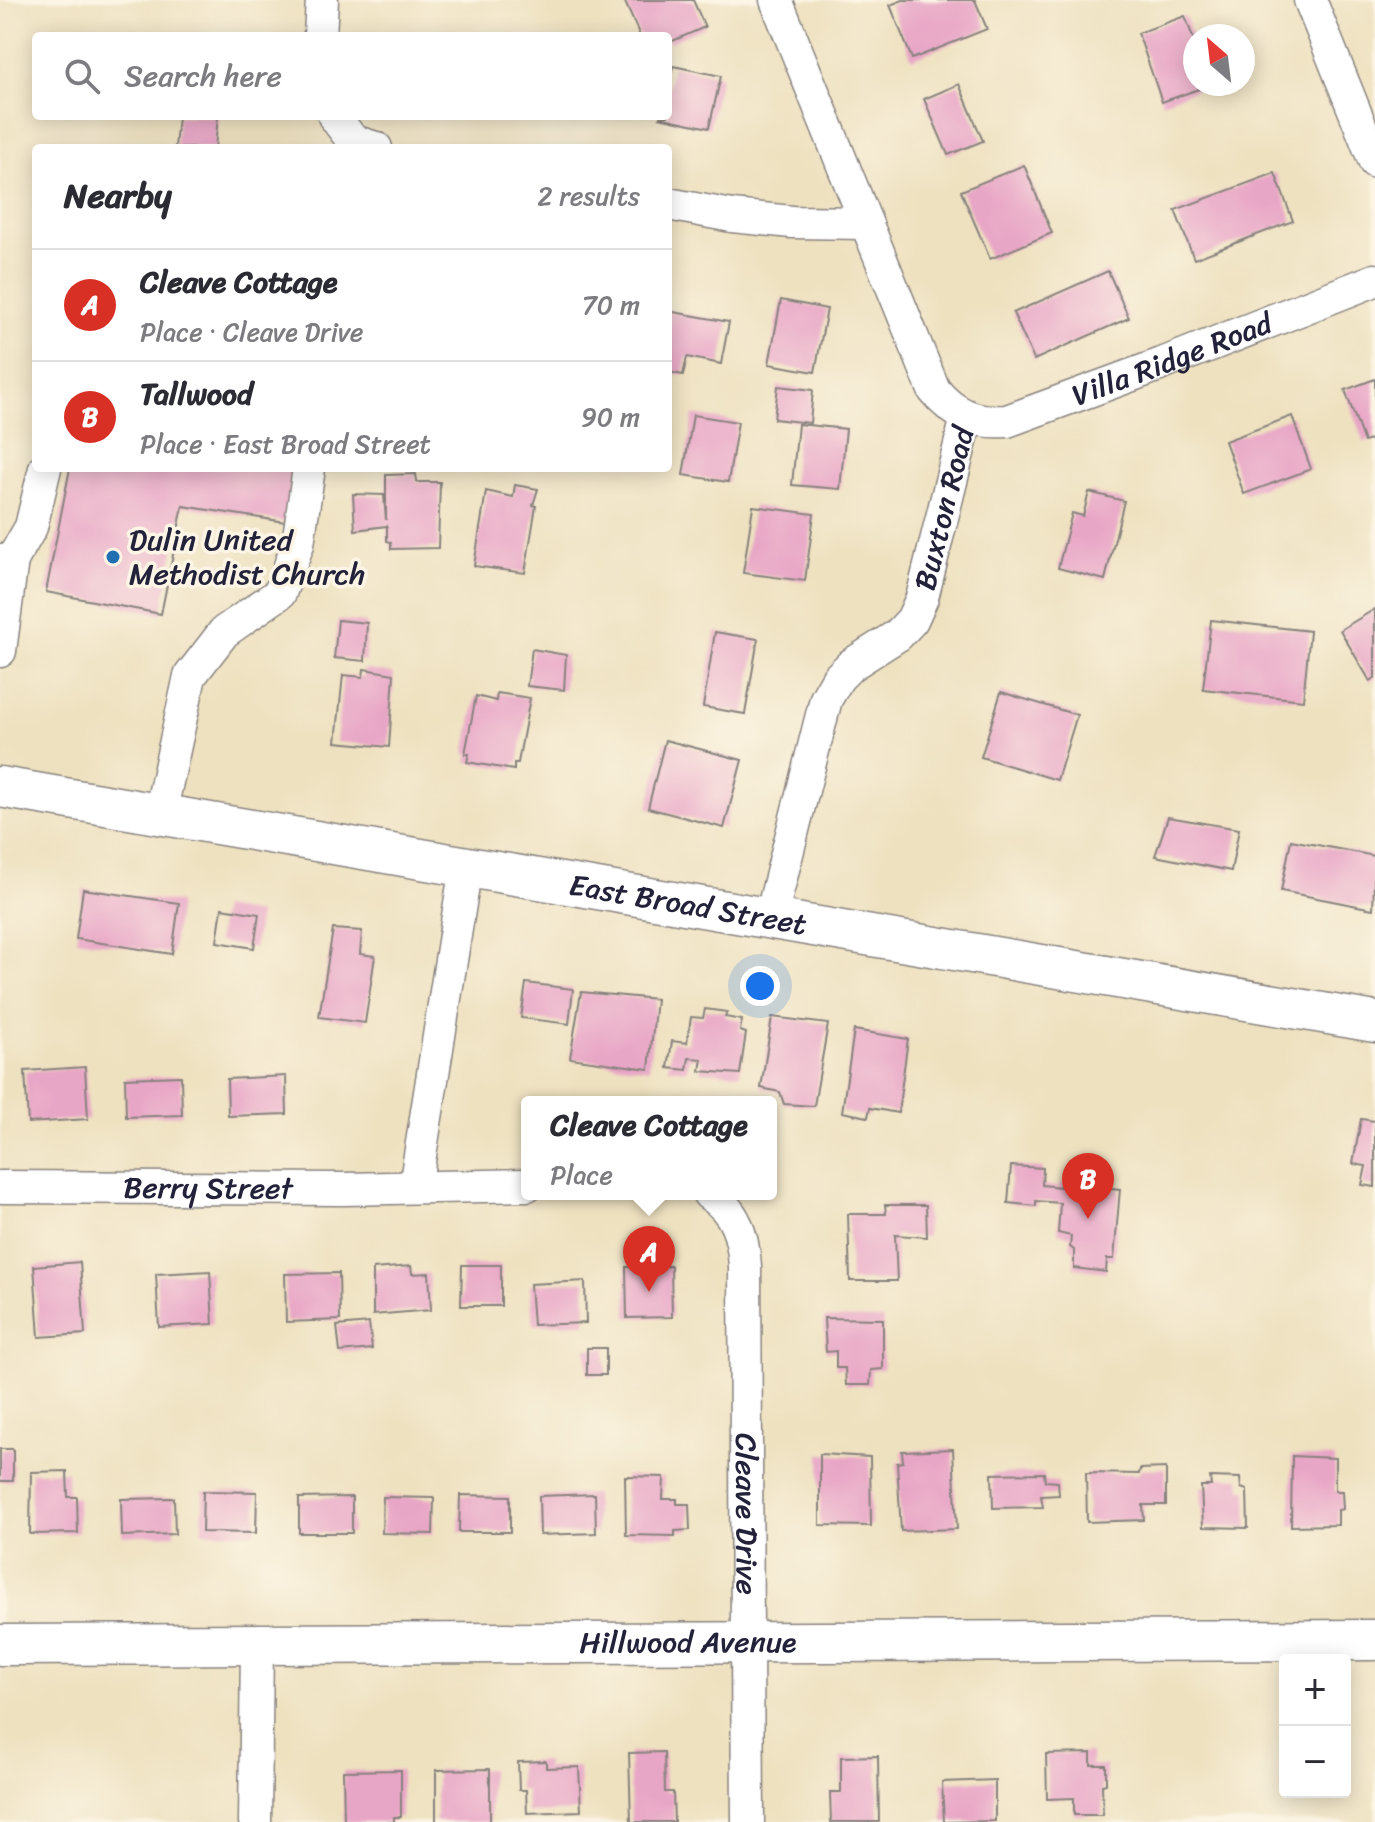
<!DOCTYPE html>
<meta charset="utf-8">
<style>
body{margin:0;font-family:Sriracha,sans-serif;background:#f2f2f3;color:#2b2b33}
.controls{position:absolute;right:24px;bottom:24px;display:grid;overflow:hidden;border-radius:8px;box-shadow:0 4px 20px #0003}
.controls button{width:72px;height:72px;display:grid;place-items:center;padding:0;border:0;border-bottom:2px solid #e1e1e2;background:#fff;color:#2b2b33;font:40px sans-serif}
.compass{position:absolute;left:1183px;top:24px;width:72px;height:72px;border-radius:50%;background:#fff;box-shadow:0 4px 20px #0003;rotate:332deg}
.you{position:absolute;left:760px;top:986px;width:28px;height:28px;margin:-20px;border:6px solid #fff;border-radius:50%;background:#1a73e8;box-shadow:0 0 0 12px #1a73e833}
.badge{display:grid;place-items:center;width:52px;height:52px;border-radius:50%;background:#d93025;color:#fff;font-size:26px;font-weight:700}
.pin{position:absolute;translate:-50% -66px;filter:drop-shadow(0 2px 4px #0008)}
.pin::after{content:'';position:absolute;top:42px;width:28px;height:24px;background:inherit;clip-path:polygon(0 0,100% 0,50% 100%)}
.popup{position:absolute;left:521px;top:1096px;width:256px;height:104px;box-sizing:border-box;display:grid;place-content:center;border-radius:8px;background:#fff;filter:drop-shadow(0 2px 6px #0005);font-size:26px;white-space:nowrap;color:#7c7c81}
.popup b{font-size:30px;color:#2b2b33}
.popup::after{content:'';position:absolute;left:50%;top:100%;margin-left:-16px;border:16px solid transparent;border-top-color:#fff}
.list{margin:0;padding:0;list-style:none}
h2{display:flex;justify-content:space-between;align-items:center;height:104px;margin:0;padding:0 32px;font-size:34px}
h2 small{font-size:26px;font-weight:400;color:#7c7c81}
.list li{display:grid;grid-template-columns:52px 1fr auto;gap:24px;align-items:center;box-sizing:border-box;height:112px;padding:0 32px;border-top:2px solid #e1e1e2}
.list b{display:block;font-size:30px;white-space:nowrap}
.list p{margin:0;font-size:26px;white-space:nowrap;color:#7c7c81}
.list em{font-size:26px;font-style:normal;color:#7c7c81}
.icon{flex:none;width:44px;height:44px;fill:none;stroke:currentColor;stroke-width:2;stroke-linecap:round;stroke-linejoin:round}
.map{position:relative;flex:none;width:1375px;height:1822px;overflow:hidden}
.search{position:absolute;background:#fff;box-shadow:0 4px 20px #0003;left:32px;top:32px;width:640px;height:88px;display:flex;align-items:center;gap:20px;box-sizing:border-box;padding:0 28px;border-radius:8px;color:#7c7c81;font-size:30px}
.panel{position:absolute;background:#fff;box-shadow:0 4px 20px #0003;left:32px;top:144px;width:640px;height:328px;border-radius:8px}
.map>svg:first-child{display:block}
.building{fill:#e8a6c6}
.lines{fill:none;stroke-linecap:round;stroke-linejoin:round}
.minor-casing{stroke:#88827e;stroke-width:35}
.major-casing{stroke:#88827e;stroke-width:43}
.minor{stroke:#fff;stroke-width:32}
.major{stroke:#fff;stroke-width:40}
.poi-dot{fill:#1f6fb2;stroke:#fcf5e5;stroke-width:3}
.labels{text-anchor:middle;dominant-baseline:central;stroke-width:7;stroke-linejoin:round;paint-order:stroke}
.street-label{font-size:30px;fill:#22223b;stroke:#fcf5e5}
.poi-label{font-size:30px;fill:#22223b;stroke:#fcf5e5;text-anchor:start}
</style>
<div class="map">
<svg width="1375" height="1822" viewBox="0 0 1375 1822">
<rect width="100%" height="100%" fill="#fcf5e5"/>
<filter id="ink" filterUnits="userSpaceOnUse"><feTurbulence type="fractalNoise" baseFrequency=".0125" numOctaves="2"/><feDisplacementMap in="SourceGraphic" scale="16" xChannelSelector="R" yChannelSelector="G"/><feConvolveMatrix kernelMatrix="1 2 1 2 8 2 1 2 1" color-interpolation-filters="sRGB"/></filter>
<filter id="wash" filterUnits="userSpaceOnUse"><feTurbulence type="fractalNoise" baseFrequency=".006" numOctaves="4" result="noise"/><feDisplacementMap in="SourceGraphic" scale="32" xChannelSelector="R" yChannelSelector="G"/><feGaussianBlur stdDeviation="1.8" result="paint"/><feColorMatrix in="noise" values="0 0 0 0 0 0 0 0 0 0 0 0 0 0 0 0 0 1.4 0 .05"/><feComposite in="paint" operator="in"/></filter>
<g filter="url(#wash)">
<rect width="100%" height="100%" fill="#eee1c0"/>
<g id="blocks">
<g class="building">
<polygon points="624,0 693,0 705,27 668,43 668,36 640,36"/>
<polygon points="903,0 975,0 987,29 912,59 890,5"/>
<polygon points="1185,16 1195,43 1195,84 1213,84 1162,102 1138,33"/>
<polygon points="673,66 721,76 709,128 659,117 668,116 668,87"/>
<polygon points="959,84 983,141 948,155 924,99"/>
<polygon points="178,116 218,116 215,148 175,148"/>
<polygon points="1024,165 1052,233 990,259 961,191"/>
<polygon points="1275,173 1293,221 1194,259 1175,210"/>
<polygon points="1108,271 1129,318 1034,360 1013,313"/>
<polygon points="781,300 827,309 815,372 769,364"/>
<polygon points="668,311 729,322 721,364 687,357 683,375 668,372"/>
<polygon points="1375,379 1375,438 1364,442 1345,390"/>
<polygon points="778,386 813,390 810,423 774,419"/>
<polygon points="693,415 738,422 728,482 683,475"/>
<polygon points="1292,416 1311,469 1244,494 1225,441"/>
<polygon points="798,424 846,429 840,489 792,485"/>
<polygon points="70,468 296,468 286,522 183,506 161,614 46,592"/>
<polygon points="416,474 417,482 440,482 438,548 391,549 391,542 387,541 387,526 355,530 353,494 384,495 386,520 386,475"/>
<polygon points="515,485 538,489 533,505 536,506 525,573 474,566 486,491 513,497"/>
<polygon points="1089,492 1124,501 1105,580 1058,568 1072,513 1083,516"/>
<polygon points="753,506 814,514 805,581 743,573"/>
<polygon points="1375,609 1375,678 1370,681 1340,630"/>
<polygon points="338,620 367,623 365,661 334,658"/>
<polygon points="1211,620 1310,631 1303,700 1203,689"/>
<polygon points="715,632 758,639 745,714 703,707"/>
<polygon points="532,649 566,655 564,690 527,686"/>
<polygon points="364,669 394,674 389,747 336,742 343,675 363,677"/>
<polygon points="1001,692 1077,715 1057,780 981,757"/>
<polygon points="497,693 530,698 518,763 514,763 514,770 467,762 469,754 465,754 476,696 496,701"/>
<polygon points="665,740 742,760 724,828 648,808"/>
<polygon points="1168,817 1239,829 1231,871 1155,856"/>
<polygon points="1291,840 1375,856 1373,909 1281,891"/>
<polygon points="83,889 179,903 172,954 76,939"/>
<polygon points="222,908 259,914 254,948 217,942"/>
<polygon points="333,929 362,931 360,954 375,956 365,1023 319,1017"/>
<polygon points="526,983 573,989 569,1024 521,1018"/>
<polygon points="581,992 656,999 649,1069 570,1058"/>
<polygon points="705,1009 727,1012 725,1017 742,1020 740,1031 746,1033 740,1074 700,1071 702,1059 689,1058 687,1070 668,1068 672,1041 687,1043 691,1017 703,1018"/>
<polygon points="772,1017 828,1024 814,1106 784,1104 780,1092 761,1088"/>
<polygon points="854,1030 908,1039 898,1113 870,1108 868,1117 842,1112"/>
<polygon points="85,1067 88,1119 28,1123 25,1071"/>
<polygon points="181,1076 182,1115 126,1117 125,1078"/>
<polygon points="286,1076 287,1114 228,1116 227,1079"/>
<polygon points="1361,1119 1375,1121 1375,1187 1362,1185 1366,1166 1353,1164"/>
<polygon points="1011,1166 1043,1168 1042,1185 1060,1187 1061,1183 1120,1189 1114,1259 1107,1259 1106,1272 1074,1268 1074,1250 1070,1247 1071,1236 1058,1233 1060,1203 1036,1201 1036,1206 1008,1203"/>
<polygon points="885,1205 926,1205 927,1237 895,1235 897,1281 850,1281 848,1214 886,1214"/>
<polygon points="80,1262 85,1334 39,1337 34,1266"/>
<polygon points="462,1265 501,1265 501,1306 461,1306"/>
<polygon points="411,1266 412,1274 429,1273 431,1310 373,1315 373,1269"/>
<polygon points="671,1266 672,1317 627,1318 626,1267"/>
<polygon points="210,1271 213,1324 159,1327 156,1274"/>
<polygon points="339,1273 340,1320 286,1322 285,1274"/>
<polygon points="585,1281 586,1323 533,1325 530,1284"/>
<polygon points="824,1318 883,1319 883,1369 871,1370 870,1385 846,1385 845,1368 836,1368 836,1351 826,1352"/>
<polygon points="369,1323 372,1349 340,1352 337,1326"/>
<rect x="587" y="1348" width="19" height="27"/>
<rect x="0" y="1449" width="13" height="32"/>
<polygon points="953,1449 957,1529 901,1531 897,1463 903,1462 902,1451"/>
<polygon points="820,1454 870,1457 871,1526 820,1525"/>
<polygon points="1292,1456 1335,1458 1335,1491 1342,1491 1343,1509 1338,1510 1338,1525 1291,1526"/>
<polygon points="1166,1468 1166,1505 1143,1505 1144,1520 1087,1522 1086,1473 1139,1474 1140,1469"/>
<polygon points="67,1471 68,1497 77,1497 78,1533 30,1534 31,1472"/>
<polygon points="1044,1473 1045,1481 1058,1482 1059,1495 1041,1496 1043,1507 993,1508 992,1474"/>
<polygon points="625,1476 664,1477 663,1499 677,1499 677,1504 689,1504 690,1530 675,1531 675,1536 626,1535"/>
<polygon points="1210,1477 1240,1478 1241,1488 1247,1490 1248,1528 1203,1527 1201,1486 1211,1486"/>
<polygon points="203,1491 257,1492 256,1533 202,1532"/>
<polygon points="595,1494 596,1533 540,1535 539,1496"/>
<polygon points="460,1495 510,1496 510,1532 459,1532"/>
<polygon points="352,1497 352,1533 299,1533 299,1498"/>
<polygon points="383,1497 434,1498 433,1534 382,1533"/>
<polygon points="174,1498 175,1534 122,1536 121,1499"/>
<polygon points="664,1752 665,1792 673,1792 674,1822 631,1822 629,1753"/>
<polygon points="1091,1753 1091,1765 1106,1765 1106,1784 1102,1785 1103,1815 1074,1815 1074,1798 1047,1799 1046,1754"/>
<polygon points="878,1756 879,1822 831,1822 830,1792 841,1792 841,1757"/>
<polygon points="546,1761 546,1768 579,1767 581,1811 527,1813 526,1790 519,1790 518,1762"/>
<polygon points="490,1769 490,1822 436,1822 436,1770"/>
<polygon points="401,1770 401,1817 394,1817 394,1822 344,1822 343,1771"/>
<polygon points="995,1780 995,1821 944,1822 942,1782"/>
</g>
</g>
</g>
<g filter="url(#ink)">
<use href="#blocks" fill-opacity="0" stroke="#88827e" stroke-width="2"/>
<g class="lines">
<defs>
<g id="minor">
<path id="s1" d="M 776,0 L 934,390 C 954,415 976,423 1007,421 L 1162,364 L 1375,280"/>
<polyline points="1310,0 1375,162"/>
<polyline points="320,36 322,0"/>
<polyline points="334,116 353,141 376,148"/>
<polyline points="668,204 732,216 792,222 866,223"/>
<polyline points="0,560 12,560 0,651"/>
<polyline points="12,560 31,527 45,468"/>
<polyline points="160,814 190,676 224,632 280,593 298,544 309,468"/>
<path id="s2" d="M 771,917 L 826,699 L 838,678 L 851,665 L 898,635 L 912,620 L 922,598 L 967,417"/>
<path id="s3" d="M 0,1187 L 344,1189 L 527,1185"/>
<polyline points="415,1187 466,866"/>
<path id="s4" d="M 709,1194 C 736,1211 743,1236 745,1266 L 748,1822"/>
<polyline points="255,1822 257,1644"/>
</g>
<g id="major">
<path id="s5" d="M 0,787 L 1375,1022"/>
<path id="s6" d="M 0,1645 L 1375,1640"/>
</g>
</defs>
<use href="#minor" class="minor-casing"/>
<use href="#major" class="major-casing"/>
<use href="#minor" class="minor"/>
<use href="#major" class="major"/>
</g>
</g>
<circle class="poi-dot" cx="113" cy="557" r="8"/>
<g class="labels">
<g class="street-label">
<text stroke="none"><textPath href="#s1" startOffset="680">Villa Ridge Road</textPath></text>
<text stroke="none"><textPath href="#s2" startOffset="460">Buxton Road</textPath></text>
<text stroke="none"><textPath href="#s5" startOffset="698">East Broad Street</textPath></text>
<text stroke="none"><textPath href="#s3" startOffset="208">Berry Street</textPath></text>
<text stroke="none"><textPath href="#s4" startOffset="332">Cleave Drive</textPath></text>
<text stroke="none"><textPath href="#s6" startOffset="688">Hillwood Avenue</textPath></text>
</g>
<g class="poi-label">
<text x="129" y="540">Dulin United<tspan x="129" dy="34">Methodist Church</tspan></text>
</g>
</g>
</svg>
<div class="controls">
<button>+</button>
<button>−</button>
</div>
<svg class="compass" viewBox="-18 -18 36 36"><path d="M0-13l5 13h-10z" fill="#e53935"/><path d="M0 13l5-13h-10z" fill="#7c7c81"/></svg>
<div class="you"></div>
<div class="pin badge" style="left:649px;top:1292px">A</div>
<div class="popup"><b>Cleave Cottage</b>Place</div>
<div class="pin badge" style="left:1088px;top:1219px">B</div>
<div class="search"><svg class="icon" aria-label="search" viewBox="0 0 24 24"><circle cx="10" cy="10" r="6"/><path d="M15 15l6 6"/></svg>Search here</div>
<section class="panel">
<h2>Nearby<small>2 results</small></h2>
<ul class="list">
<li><span class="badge">A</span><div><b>Cleave Cottage</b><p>Place · Cleave Drive</p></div><em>70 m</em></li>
<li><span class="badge">B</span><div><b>Tallwood</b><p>Place · East Broad Street</p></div><em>90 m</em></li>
</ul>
</section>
</div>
